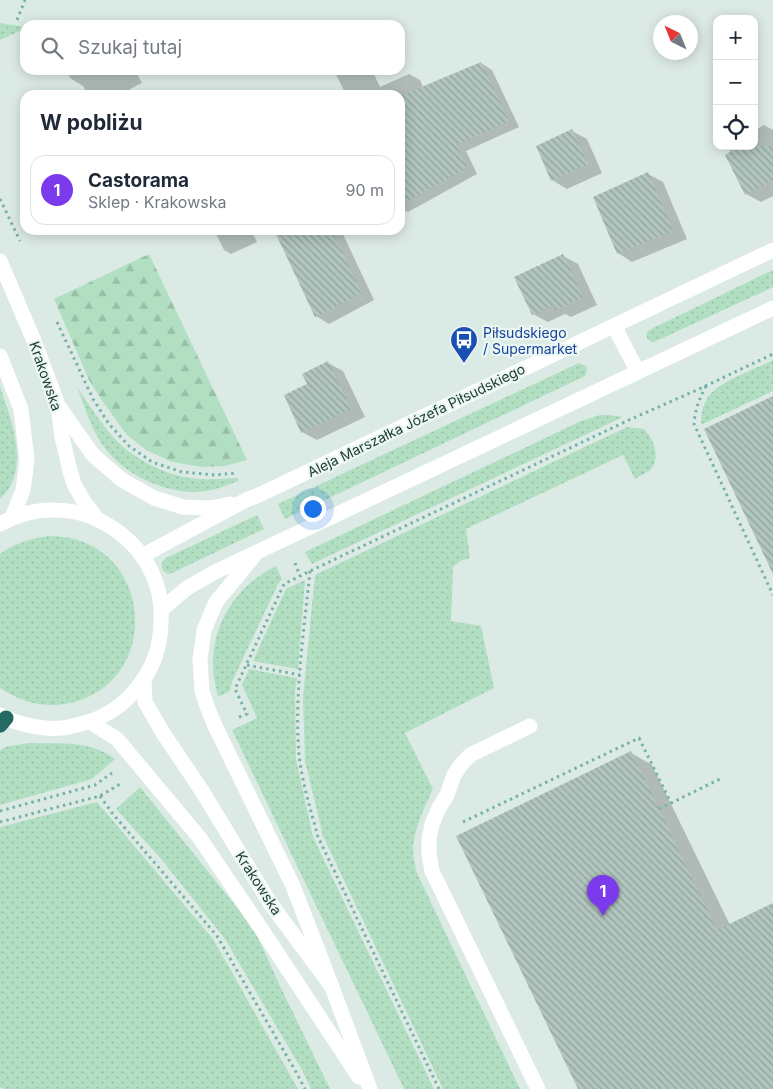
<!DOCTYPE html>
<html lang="pl">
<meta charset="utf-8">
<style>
body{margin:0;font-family:Inter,sans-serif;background:#f2f2f3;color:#1f2937}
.controls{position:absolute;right:15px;top:15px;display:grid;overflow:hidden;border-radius:10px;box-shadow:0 2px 12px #0003}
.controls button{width:45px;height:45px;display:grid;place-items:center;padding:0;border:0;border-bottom:1px solid #e0e1e3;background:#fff;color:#1f2937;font:25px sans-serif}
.compass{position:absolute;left:653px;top:15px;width:45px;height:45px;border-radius:50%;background:#fff;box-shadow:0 2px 12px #0003;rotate:317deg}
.you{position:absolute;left:312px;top:508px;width:18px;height:18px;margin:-12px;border:4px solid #fff;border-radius:50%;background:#1a73e8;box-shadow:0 0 0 8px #1a73e833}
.badge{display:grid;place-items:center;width:32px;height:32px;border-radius:50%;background:#7c3aed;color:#fff;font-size:16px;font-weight:700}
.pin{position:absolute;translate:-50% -41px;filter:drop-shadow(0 1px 2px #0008)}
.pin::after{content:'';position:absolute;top:26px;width:18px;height:15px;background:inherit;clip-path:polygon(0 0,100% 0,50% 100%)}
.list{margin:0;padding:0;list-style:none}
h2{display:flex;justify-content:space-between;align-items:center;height:65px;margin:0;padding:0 20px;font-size:21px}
h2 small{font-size:16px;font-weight:400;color:#747a83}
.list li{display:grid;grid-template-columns:32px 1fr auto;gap:15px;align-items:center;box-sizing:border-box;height:70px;margin:0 10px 10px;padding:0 10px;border:1px solid #e0e1e3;border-radius:15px}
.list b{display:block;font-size:19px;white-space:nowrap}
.list p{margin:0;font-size:16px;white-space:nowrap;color:#747a83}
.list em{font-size:16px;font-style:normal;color:#747a83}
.icon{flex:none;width:28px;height:28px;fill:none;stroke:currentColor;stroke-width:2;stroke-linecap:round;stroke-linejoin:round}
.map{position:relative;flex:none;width:773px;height:1089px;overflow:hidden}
.search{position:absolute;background:#fff;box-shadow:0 2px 12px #0003;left:20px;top:20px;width:385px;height:55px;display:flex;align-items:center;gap:12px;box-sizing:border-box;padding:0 18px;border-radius:15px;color:#747a83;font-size:19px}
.panel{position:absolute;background:#fff;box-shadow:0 2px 12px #0003;left:20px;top:90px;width:385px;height:145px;border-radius:15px}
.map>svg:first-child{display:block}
.grass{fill:url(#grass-dots)}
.forest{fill:url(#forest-firs)}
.shadow{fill:#0003}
.building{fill:url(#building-back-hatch)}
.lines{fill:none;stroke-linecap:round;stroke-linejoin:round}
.highway-casing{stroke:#bbc4c2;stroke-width:16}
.path{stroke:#78b2a5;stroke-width:3;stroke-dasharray:2.5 4;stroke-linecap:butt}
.minor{stroke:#fff;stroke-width:15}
.highway{stroke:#256a62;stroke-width:15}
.labels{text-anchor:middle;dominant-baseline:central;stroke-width:4.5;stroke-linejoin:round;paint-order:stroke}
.transit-label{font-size:14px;fill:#164399;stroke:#ecf7f3;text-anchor:start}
.street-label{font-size:14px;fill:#1c3b35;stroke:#ecf7f3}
</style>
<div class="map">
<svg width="773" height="1089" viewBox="0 0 773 1089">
<defs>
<pattern id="grass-dots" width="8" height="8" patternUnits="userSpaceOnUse" patternTransform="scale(1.25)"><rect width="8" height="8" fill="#b2dfc2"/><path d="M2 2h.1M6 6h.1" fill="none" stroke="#98c0a7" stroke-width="1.8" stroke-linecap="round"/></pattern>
<pattern id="forest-firs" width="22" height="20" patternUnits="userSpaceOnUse" patternTransform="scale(1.25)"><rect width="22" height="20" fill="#b2dfc2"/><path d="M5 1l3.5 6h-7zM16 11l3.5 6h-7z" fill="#98c0a7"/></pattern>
<pattern id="building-back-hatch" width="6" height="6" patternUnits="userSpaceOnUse" patternTransform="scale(1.25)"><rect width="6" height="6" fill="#b1c5be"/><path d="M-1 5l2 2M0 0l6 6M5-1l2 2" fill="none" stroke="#8fa19b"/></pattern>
</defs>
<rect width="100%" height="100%" fill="#dceae5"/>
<g class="grass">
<polygon points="0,23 25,27 25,29 0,40"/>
<path d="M 773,270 L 773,287 L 654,342 C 649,342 647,339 646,335 L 648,331 L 653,328 Z"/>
<path d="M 773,360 L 773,391 L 703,424 L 701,423 C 701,414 703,405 708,397 C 718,382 756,369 773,360 Z"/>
<polygon points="579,363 586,366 587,371 585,376 285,519 278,504"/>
<path d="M 0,386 C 10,418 28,459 8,490 C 6,493 2,496 0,499 Z"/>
<path d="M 77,387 C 90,406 103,427 119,443 C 140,463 174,479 203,479 C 214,480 226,478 238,478 L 238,481 C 223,487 207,493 190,492 C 151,489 114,468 96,434 C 88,419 83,402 77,387 Z"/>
<polygon points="600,415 609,415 623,417 312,564 305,552 581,421"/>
<path d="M 627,427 L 644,429 C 654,439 662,459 649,471 C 645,474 639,476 635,479 L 623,455 L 466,529 L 470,558 L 460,561 L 453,567 L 451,621 L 481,626 L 494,688 L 405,733 L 433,789 C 425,805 413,832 413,851 C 413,857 415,864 416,871 L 520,1089 L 443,1089 L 323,836 L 305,761 L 303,697 L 315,575 Z"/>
<path d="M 257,515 L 264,529 L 172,573 L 168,574 C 160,570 160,563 166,558 Z"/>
<path d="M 50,536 C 154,536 167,686 65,704 C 42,708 19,701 0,688 L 0,554 C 15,543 31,538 50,536 Z"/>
<path d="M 276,566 L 282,579 L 278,584 L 232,682 L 230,691 L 218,697 C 216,687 213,676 213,666 C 213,621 237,586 276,566 Z"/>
<polygon points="305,580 298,669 253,661 286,589"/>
<polygon points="249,669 297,678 295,692 296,759 313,837 434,1089 404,1089 232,730 257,718 242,685"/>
<path d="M 29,743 C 59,744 91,740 115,759 L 92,779 L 0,805 L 0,751 L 5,747 Z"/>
<polygon points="140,787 254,929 280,986 330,1089 311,1089 302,1070 225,939 162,860 116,809"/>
<polygon points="97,802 213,939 298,1089 4,1089 0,1087 0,827"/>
</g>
<polygon class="forest" points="149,254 247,460 225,466 202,467 172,462 146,450 126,434 101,399 89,380 54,299"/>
<g class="shadow">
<polygon points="481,63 492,70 519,127 466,151 477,174 408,212 400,207 400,95 346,95 334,70 372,70 380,87 409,74 420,80 423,87"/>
<polygon points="67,70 135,70 142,83 130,89 131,92 125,95 88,95 83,86 70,78"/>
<polygon points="764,125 773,130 773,196 761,202 746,194 728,146 754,146 754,131"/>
<polygon points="572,131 587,139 602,173 567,189 552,180"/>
<polygon points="648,174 663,182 687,239 632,262 618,253"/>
<polygon points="214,230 251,230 257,242 231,254 224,250"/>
<polygon points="275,230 341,230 374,300 329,324 316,316"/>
<polygon points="563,256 578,264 597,305 571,317 565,314 548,322 533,314"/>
<polygon points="328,363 343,371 365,417 317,440 302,432"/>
<polygon points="631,753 652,765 730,925 773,904 773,1089 579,1089"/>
</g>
<g class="building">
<polygon points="481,62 509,121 456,145 467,168 400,205 400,96"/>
<polygon points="572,129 588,164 551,181 536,146"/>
<polygon points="740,146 773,146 773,180 745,195 725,155"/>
<polygon points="648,172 673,231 617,254 593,197"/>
<polygon points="274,230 332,230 362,293 315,317"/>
<polygon points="563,254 583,297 556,310 553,305 532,315 514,277"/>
<polygon points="328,361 351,409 301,433 284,395 307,384 302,374"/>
<polygon points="773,396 773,574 704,429"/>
<polygon points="631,751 717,930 773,903 773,1089 578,1089 456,836"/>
</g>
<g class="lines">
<defs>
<polyline id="highway" points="0,725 6,718"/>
</defs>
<use href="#highway" class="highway-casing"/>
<g class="path">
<polyline points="17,20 25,0"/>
<polyline points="0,199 20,241"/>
<polyline points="57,322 93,399 109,424 129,446 152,462 182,472 215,475 236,473"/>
<path d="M 706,386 C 699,399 695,410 694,424 L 773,595"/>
<polyline points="295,563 300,576"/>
<path d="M 310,571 C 304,631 294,695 299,755 C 302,782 311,811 318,837 L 439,1089"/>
<polyline points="247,665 300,675"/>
<polyline points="239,717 247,714 235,689 284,584 310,571 629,420 697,390 773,354"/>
<polyline points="100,796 113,814 217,936 296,1072 305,1089"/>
<polyline points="659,809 722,778"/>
<polyline points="0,811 95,785 112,773"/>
<polyline points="0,822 100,796 120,784"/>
<polyline points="463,822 639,738 671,803"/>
</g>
<g class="minor">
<polyline points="0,261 34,341 58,405 62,437 70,471 74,484 83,500 97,519"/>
<polyline points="614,326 638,372"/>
<polyline points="0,356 21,409 27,460 23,490 12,518"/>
<polyline points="60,408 93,455 122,480 154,498 183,507 210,508 230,504"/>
<path d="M 0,524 C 17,515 35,509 55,510 C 95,510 135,536 152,573 C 159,588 162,605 161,621 C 161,645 153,669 137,688 C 123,706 104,718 81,724 C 75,725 68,728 62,728 C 44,730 16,724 0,715"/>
<polyline points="142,556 246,500 261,494 773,250"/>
<polyline points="254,556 216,602 204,630 200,660 202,691 208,709 216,728 293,886 332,987"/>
<polyline points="162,609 187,588 215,572 773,308"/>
<polyline points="144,679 145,702 163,733 202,791 270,903 332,987 370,1089"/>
<polyline points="90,722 117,739 199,837 262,930 359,1077"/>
<polyline points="530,726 470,755 460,766 454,775 447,795 439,808 432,824 429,839 429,854 432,871 538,1089"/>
</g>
<use href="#highway" class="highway"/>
</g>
<defs>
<symbol id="bus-pin" viewBox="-11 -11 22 30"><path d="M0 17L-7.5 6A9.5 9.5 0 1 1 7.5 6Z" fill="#1a4fb4" stroke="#ecf7f3"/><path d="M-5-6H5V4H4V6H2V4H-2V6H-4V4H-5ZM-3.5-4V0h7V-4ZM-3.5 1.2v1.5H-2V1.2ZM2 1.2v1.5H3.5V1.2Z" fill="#fff"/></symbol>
</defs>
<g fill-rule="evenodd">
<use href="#bus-pin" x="448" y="324" width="32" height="43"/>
</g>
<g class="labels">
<g class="transit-label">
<text x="483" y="332">Piłsudskiego<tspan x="483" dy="16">/ Supermarket</tspan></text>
</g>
<g class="street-label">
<text transform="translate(46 376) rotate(71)">Krakowska</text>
<text transform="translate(416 420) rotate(-26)">Aleja Marszałka Józefa Piłsudskiego</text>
<text transform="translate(259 883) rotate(57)">Krakowska</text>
</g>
</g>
</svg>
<div class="controls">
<button>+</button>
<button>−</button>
<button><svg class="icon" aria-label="locate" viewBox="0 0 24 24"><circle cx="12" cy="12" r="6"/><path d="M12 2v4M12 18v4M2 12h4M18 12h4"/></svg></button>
</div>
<svg class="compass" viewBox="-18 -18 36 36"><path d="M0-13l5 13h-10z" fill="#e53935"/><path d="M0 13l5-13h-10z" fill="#747a83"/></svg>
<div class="you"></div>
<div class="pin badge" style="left:603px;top:916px">1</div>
<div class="search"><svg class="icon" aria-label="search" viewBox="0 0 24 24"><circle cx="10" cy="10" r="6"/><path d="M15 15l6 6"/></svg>Szukaj tutaj</div>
<section class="panel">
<h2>W pobliżu<small></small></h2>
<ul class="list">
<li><span class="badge">1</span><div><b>Castorama</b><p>Sklep · Krakowska</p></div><em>90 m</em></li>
</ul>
</section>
</div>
